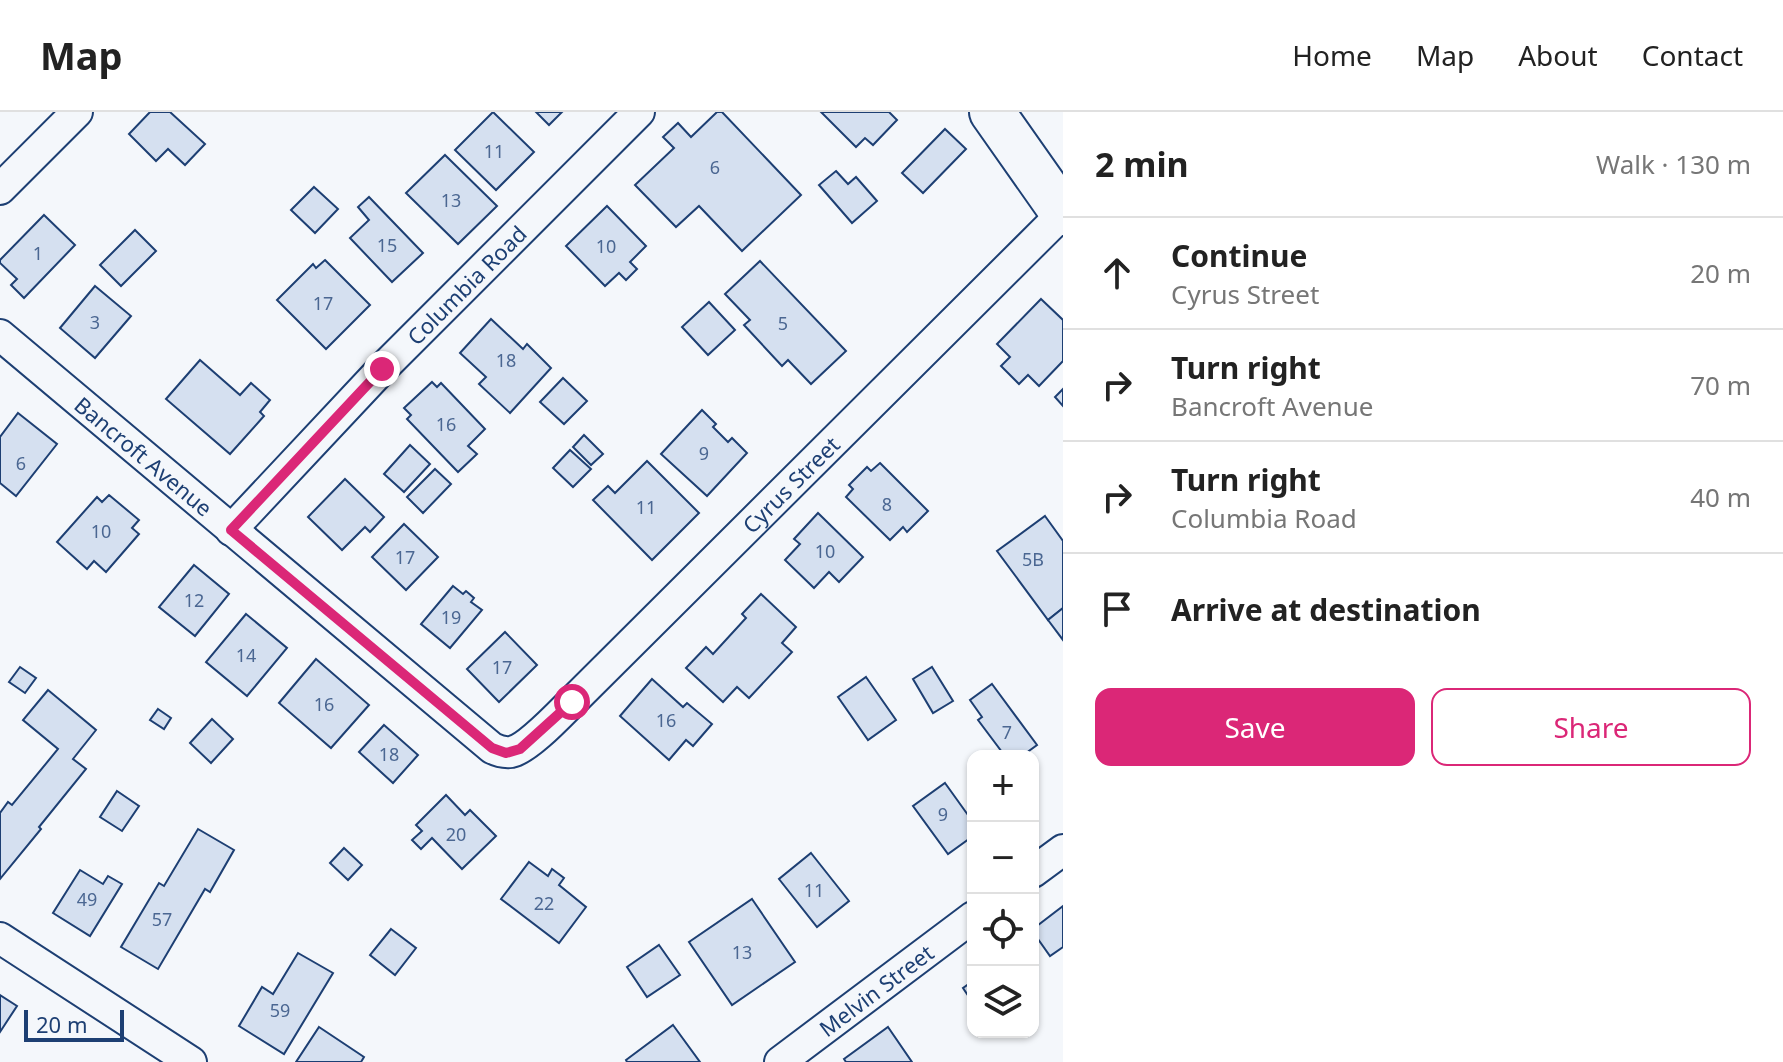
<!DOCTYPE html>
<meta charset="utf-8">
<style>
body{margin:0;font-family:"Noto Sans",sans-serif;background:#f6f6f6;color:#222}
.controls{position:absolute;right:24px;bottom:24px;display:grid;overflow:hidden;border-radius:16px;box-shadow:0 2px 6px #0004}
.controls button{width:72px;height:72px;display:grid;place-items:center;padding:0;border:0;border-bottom:2px solid #e0e0e0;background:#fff;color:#222;font:40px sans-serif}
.scale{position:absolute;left:24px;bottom:20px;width:100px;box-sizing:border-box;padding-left:8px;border:4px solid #1d3f73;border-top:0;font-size:22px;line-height:28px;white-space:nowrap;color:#1d3f73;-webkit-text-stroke:6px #f4f7fb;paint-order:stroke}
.stop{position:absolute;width:24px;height:24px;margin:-18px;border:6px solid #db2777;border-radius:50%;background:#fff}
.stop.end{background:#db2777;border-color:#fff;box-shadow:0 2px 8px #0008}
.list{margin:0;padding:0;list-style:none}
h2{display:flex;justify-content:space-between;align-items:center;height:104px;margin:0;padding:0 32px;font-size:34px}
h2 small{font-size:26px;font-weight:400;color:#767676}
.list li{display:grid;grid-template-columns:52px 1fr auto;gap:24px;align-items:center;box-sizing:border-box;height:112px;padding:0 32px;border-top:2px solid #e0e0e0}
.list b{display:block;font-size:30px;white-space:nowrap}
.list p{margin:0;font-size:26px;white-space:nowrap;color:#767676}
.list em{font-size:26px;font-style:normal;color:#767676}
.actions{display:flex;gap:16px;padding:24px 32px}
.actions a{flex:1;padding:18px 0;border:2px solid #db2777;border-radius:16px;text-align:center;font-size:28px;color:#db2777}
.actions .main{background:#db2777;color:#fff}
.icon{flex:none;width:44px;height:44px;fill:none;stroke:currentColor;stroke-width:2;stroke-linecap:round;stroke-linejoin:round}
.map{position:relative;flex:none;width:1063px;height:950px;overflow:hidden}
header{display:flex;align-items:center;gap:48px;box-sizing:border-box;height:112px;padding:0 40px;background:#fff;border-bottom:2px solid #e0e0e0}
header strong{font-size:38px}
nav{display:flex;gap:44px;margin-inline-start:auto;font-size:28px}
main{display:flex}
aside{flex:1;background:#fff}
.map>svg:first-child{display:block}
.building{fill:#d5e0f0;stroke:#1d3f73;stroke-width:2}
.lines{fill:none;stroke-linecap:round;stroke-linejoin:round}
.minor-casing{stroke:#1d3f73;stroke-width:34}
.primary-casing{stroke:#1d3f73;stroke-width:48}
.minor{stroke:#f4f7fb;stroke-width:30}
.primary{stroke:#f4f7fb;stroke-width:44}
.route{stroke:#db2777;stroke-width:10}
.labels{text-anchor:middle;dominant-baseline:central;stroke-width:6;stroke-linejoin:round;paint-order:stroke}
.number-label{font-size:18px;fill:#4b6792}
.street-label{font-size:22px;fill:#1d3f73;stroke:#f4f7fb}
</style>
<header>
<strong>Map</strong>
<nav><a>Home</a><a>Map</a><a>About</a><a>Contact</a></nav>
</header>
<main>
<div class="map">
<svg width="1063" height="950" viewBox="0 0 1063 950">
<rect width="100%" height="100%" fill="#f4f7fb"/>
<g class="building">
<polygon points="150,0 170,0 205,32 185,53 168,37 156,49 129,22"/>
<polygon points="493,0 534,40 496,78 455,38"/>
<polygon points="536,0 562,0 549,13"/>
<polygon points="717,0 722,0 801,83 742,139 699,94 676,115 635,73 674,36 663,25 678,11 691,25"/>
<polygon points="821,0 889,0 897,8 873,33 865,26 856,35"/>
<polygon points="945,17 966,37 923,81 902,61"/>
<polygon points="445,43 497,94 458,132 406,81"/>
<polygon points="836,59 848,72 856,65 877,89 852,111 819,73"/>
<polygon points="314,75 338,97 315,121 291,98"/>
<polygon points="369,85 423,141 392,170 350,126 369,108 358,95"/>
<polygon points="607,94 646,134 630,150 637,157 626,168 619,161 605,174 566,134"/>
<polygon points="44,103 75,133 24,186 11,173 17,167 0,151 0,148"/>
<polygon points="135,118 156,139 121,174 100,153"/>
<polygon points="325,148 370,193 326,237 277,188 313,152 316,156"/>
<polygon points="760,149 846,239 811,272 788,248 782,254 744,213 750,208 725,182"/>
<polygon points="95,174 131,204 95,246 60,216"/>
<polygon points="1041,187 1063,208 1063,249 1039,274 1028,263 1019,272 1001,254 1010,245 997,232"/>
<polygon points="709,190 735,218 708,243 682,215"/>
<polygon points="491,207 523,237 527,232 551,256 510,301 479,272 486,265 460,241"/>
<polygon points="200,248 240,283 251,271 270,288 260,300 264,304 230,342 166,287"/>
<polygon points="563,266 587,289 564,312 540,290"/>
<polygon points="432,270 437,275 441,271 485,317 468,334 477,342 458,360 407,307 411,303 404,296"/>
<polygon points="1063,277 1063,294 1055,285"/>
<polygon points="702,298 716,312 713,315 728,330 732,326 747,341 707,384 661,342"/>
<polygon points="18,301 57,332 16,384 0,371 0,325"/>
<polygon points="584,323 603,342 591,353 573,335"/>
<polygon points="410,333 430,352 404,380 384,362"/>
<polygon points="570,338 591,357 573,375 553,356"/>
<polygon points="647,349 699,401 652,448 593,388 608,374 615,381"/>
<polygon points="880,351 928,399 907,420 903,415 890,428 846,385 853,377 849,373 867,355 871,359"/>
<polygon points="435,357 451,372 423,401 407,385"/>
<polygon points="345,367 384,405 370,420 365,415 342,438 308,405"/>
<polygon points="109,383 139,408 132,416 139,422 106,460 94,449 87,457 57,430 97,385 102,390"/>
<polygon points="818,401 863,445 839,470 829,460 814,476 785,448 800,432 794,427"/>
<polygon points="1045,404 1063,429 1063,496 1048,508 997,439"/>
<polygon points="404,412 438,445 406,478 372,445"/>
<polygon points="194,453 229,482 195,524 159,495"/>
<polygon points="453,474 463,482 466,479 474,486 471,490 482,498 450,536 421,512"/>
<polygon points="761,482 796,515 782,531 792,540 749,586 737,575 723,590 686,556 706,535 713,542 746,506 742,502"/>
<polygon points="1063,496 1063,528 1048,508"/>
<polygon points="246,502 287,536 247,584 206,550"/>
<polygon points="505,520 537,553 499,590 467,557"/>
<polygon points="316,547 369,593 331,636 279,591"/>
<polygon points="20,555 36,566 25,581 9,570"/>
<polygon points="932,555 953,589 933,601 913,567"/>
<polygon points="866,565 896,608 868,628 838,585"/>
<polygon points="652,567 683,595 687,591 712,612 693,634 686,628 669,648 620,604"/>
<polygon points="992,572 1037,633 1022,644 1005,644 978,608 982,605 970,588"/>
<polygon points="48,578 96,618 73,647 86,657 39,715 41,717 0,767 0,701 8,690 12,693 58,637 23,608"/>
<polygon points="158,597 171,606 164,617 150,608"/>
<polygon points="212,607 233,627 211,651 190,631"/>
<polygon points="384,613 418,643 393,671 359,640"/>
<polygon points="945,671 973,710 973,724 948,742 913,694"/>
<polygon points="117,679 139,694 122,719 100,705"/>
<polygon points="446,683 465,703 470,698 496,724 462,757 432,726 421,737 412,728 422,719 416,713"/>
<polygon points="198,717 234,738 210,780 205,777 158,857 121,835 159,771 164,774"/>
<polygon points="344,736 362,753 348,768 330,751"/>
<polygon points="811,741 849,789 817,815 779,767"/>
<polygon points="529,750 548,764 552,757 564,766 559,773 586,795 559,831 501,787"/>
<polygon points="80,758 103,772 108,764 122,772 90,824 53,801"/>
<polygon points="752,787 795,850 732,893 689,830"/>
<polygon points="1063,794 1063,835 1050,844 1033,820 1033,817"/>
<polygon points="391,817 416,836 395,863 370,843"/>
<polygon points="659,833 680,863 647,885 627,855"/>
<polygon points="298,841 333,861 284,942 239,914 262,875 273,882"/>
<polygon points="973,869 973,891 963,876"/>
<polygon points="0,883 17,894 0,920"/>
<polygon points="673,913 700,950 627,950 626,948"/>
<polygon points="319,915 364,945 361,950 296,950"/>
<polygon points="888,915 912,950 846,950 844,947"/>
</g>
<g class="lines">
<defs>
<g id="minor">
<polyline points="0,77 77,0"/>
<path id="s1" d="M 0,223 L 492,636 C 498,639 503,641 511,640 C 527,637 559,603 572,590 L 1063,101"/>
<path id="s2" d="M 231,418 L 382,257 L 639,0"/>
<polyline points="1033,760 1063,738"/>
<polyline points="0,826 191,950"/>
<path id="s3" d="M 780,950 L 973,805"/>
</g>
<polyline id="primary" points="992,0 1063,101"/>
</defs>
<use href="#minor" class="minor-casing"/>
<use href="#primary" class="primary-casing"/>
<use href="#minor" class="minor"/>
<use href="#primary" class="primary"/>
</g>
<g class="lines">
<polyline class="route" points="382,257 231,418 492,636 506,641 520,637 572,590"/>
</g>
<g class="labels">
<g class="number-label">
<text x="494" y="39">11</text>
<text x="715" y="55">6</text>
<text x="451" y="88">13</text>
<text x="387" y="133">15</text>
<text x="606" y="134">10</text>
<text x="38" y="141">1</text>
<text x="323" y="191">17</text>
<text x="95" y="210">3</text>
<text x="783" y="211">5</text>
<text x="506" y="248">18</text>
<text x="446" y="312">16</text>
<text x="704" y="341">9</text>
<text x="21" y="351">6</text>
<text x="887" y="392">8</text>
<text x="646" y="395">11</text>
<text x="101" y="419">10</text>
<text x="825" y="439">10</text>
<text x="405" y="445">17</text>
<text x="1033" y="447">5B</text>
<text x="194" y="488">12</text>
<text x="451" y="505">19</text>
<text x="246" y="543">14</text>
<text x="502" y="555">17</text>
<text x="324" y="592">16</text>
<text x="666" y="608">16</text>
<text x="1007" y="620">7</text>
<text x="389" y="642">18</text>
<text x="943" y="702">9</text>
<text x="456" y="722">20</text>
<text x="814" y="778">11</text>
<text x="87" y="787">49</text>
<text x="544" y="791">22</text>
<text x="162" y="807">57</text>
<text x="742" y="840">13</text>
<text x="280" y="898">59</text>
</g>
<g class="street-label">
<text stroke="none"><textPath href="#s2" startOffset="340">Columbia Road</textPath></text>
<text stroke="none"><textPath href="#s1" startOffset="188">Bancroft Avenue</textPath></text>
<text stroke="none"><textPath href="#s1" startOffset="1050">Cyrus Street</textPath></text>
<text stroke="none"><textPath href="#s3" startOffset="120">Melvin Street</textPath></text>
</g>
</g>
</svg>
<div class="controls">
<button>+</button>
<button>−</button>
<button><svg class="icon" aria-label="locate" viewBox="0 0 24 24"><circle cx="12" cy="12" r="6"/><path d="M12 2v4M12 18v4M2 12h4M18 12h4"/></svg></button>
<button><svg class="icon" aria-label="layers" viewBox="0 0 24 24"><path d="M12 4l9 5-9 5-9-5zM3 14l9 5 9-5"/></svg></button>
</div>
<div class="scale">20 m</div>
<div class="stop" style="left:572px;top:590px"></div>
<div class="stop end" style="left:382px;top:257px"></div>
</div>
<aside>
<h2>2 min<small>Walk · 130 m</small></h2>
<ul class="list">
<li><svg class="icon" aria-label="ahead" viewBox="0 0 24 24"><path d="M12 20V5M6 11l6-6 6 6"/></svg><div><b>Continue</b><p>Cyrus Street</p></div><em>20 m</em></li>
<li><svg class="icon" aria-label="right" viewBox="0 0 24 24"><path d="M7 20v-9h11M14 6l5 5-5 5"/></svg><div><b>Turn right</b><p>Bancroft Avenue</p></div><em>70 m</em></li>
<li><svg class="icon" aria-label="right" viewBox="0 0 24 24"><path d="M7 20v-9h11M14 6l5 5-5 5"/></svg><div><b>Turn right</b><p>Columbia Road</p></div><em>40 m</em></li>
<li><svg class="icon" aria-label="arrive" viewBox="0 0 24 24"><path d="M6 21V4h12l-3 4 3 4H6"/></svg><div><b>Arrive at destination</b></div></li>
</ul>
<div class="actions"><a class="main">Save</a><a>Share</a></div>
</aside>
</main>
